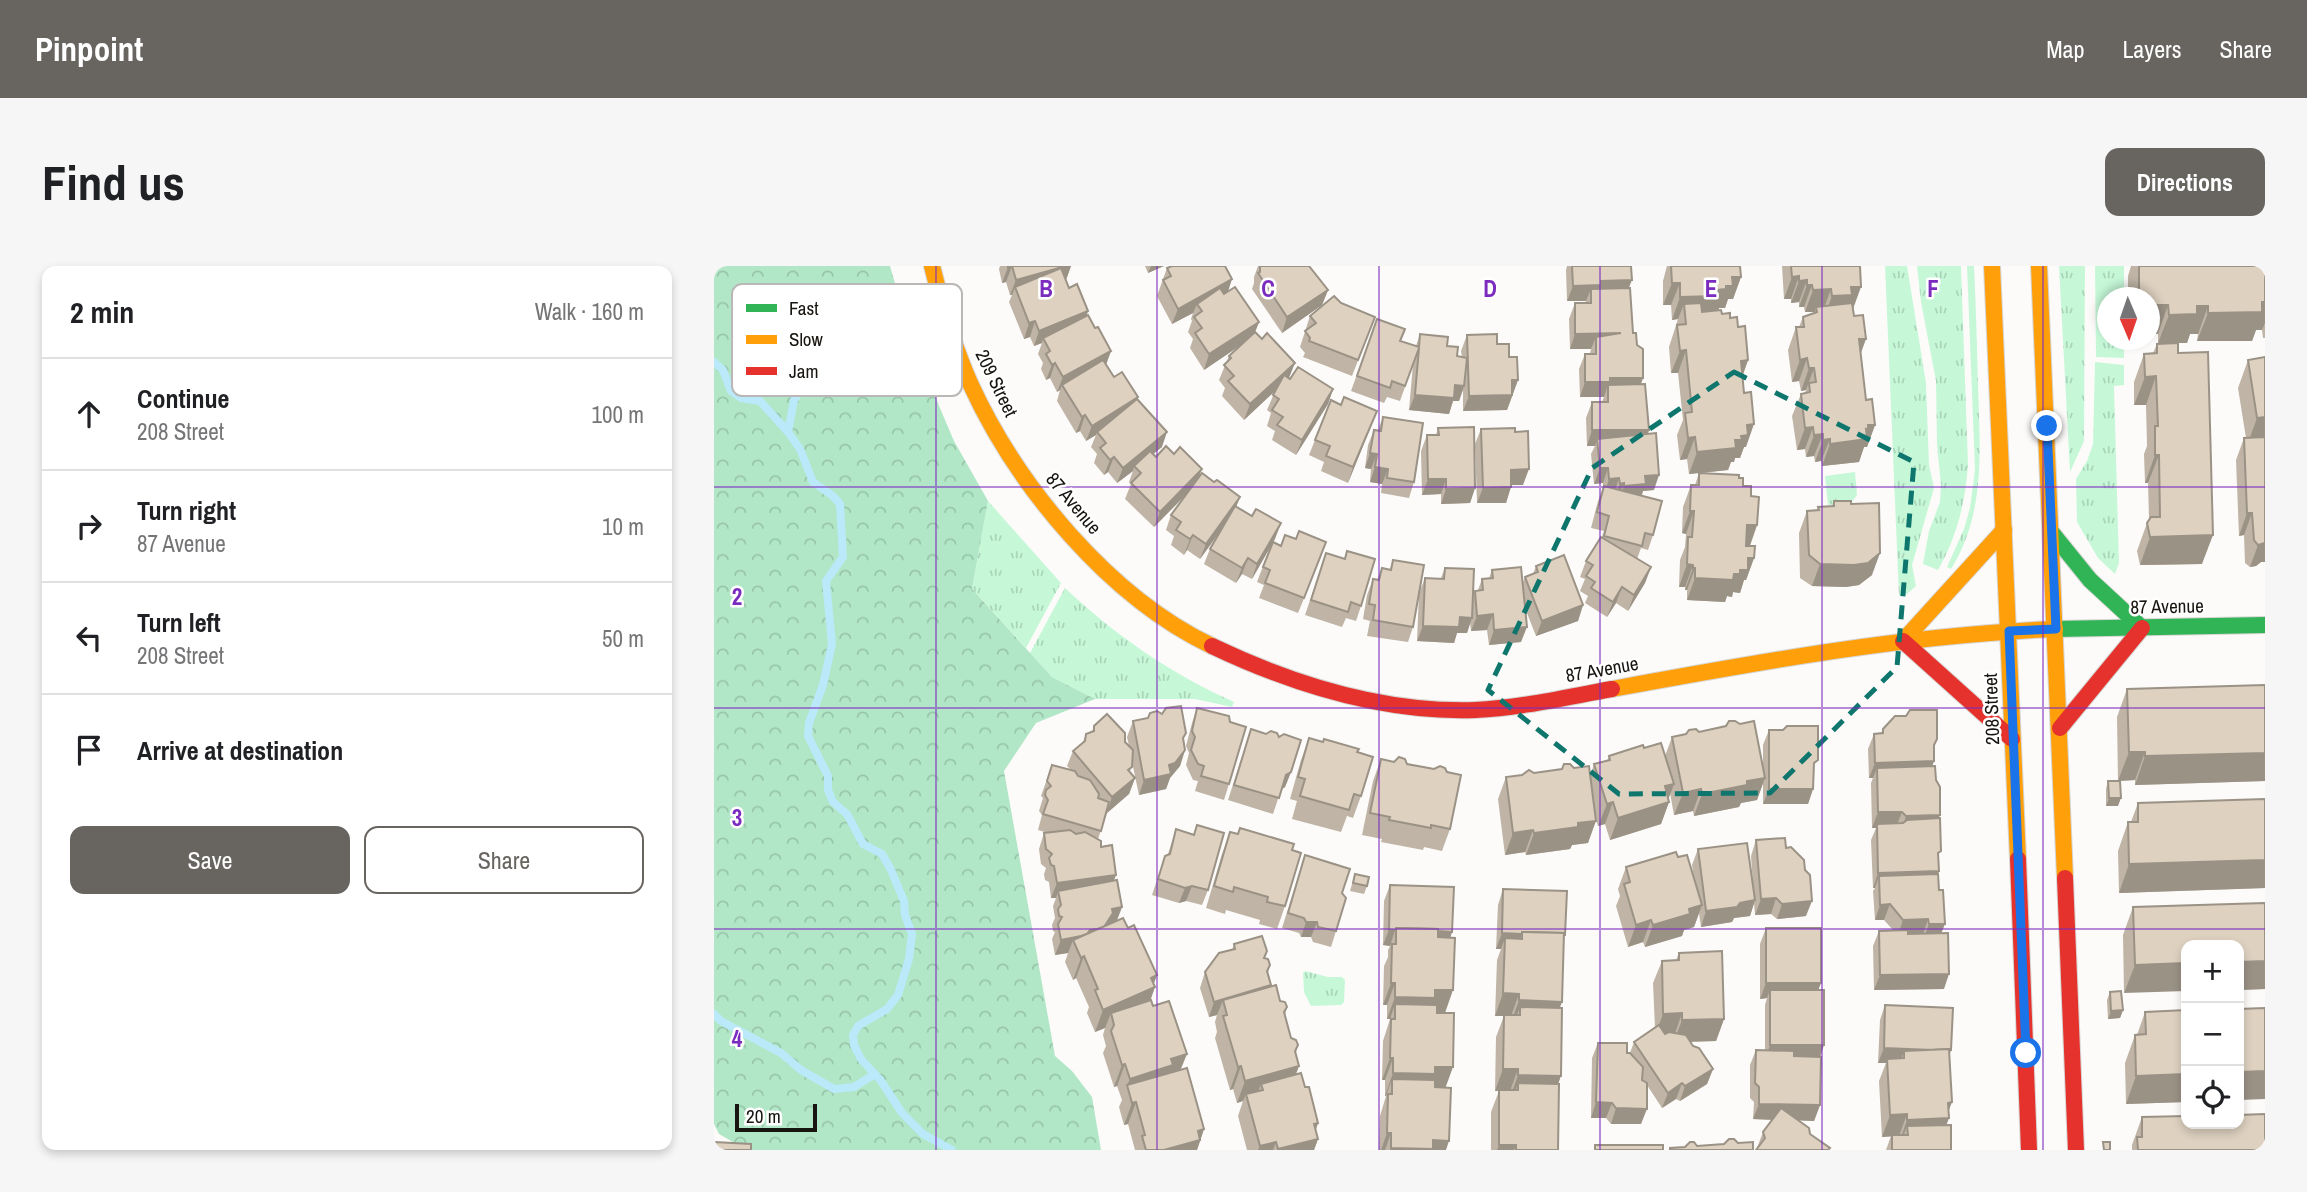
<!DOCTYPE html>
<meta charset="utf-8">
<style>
body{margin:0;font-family:"Archivo Narrow",sans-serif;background:#f6f6f6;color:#202124}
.controls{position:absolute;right:21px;bottom:21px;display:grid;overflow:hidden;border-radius:14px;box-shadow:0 4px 10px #0003}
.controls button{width:63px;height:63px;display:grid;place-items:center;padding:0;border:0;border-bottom:2px solid #e0e0e0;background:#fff;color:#202124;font:35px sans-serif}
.compass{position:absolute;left:1383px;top:21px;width:63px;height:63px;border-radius:50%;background:#fff;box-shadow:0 4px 10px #0003;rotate:178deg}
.scale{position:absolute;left:21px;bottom:18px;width:82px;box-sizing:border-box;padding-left:7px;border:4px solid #18140f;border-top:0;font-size:19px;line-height:24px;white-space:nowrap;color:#18140f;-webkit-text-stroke:5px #fff;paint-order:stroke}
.stop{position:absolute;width:21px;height:21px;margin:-16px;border:5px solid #1a73e8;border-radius:50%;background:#fff}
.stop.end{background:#1a73e8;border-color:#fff;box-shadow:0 2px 7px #0008}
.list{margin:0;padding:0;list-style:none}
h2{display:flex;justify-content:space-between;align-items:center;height:91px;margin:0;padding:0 28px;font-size:30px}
h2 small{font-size:23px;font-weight:400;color:#757577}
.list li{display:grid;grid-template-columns:46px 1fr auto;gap:21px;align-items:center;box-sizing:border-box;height:112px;padding:0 28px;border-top:2px solid #e0e0e0}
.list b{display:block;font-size:26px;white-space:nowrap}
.list p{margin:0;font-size:23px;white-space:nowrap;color:#757577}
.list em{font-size:23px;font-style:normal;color:#757577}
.actions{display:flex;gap:14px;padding:21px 28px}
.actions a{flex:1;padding:16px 0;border:2px solid #686561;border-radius:14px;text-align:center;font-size:24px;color:#686561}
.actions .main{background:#686561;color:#fff}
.icon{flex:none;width:38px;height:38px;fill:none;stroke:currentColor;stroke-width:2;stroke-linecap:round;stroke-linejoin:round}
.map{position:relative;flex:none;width:1551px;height:884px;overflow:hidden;border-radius:14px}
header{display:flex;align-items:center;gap:42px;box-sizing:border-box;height:98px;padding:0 35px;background:#686561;color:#fff}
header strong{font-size:33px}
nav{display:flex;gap:38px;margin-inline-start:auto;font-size:24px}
.intro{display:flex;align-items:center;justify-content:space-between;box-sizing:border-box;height:168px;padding:0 42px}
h1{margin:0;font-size:49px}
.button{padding:18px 32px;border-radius:14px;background:#686561;color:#fff;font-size:24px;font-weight:700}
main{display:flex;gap:42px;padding:0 42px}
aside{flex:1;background:#fff;border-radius:14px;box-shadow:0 4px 10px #0003}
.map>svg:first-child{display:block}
.grass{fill:url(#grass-tufts)}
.forest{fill:url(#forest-crowns)}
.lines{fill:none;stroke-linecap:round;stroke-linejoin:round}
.stream{stroke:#baeafa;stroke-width:8}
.fast-casing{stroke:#d7d6d4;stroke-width:18}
.slow-casing{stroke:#d7d6d4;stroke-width:18}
.jam-casing{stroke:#d7d6d4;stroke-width:18}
.fast{stroke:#30b455;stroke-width:16}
.slow{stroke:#ff9f0a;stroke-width:16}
.jam{stroke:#e5322d;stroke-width:16}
.wall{fill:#bfb4a5}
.shaded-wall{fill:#9b9286}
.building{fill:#ded1c0;stroke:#9b9286;stroke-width:2}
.route{stroke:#1a73e8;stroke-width:9}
.marked{fill:none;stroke:#0f766e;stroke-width:5;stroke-dasharray:14 9;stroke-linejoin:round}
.grid{fill:none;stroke:#7b2cbf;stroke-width:2;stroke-opacity:0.55}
.labels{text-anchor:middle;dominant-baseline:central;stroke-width:5;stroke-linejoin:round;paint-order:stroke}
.street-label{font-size:19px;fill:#18140f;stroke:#fff}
.key{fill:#fff;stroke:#bab8b7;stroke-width:2}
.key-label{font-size:19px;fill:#18140f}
.grid-label{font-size:23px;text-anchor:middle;font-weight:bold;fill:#7b2cbf;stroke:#fff;stroke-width:5;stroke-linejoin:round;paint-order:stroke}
</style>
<header>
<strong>Pinpoint</strong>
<nav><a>Map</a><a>Layers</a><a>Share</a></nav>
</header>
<div class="intro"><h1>Find us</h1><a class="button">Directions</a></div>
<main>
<aside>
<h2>2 min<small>Walk · 160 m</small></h2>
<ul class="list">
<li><svg class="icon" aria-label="ahead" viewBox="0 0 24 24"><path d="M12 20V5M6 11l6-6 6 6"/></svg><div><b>Continue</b><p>208 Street</p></div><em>100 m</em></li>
<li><svg class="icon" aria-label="right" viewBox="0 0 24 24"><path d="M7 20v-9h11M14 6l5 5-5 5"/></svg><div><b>Turn right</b><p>87 Avenue</p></div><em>10 m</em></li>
<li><svg class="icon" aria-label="left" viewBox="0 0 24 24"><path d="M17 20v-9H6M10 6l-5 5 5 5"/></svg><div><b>Turn left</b><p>208 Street</p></div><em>50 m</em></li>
<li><svg class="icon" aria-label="arrive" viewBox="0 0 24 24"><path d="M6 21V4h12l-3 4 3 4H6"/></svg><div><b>Arrive at destination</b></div></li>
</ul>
<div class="actions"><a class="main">Save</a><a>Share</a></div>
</aside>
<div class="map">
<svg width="1551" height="884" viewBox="0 0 1551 884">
<defs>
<pattern id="grass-tufts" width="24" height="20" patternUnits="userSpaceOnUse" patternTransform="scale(1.75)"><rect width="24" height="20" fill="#c6f8d8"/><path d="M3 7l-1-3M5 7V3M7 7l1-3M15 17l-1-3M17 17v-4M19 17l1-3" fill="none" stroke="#a9d4b8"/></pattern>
<pattern id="forest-crowns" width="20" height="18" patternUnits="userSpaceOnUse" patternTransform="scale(1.75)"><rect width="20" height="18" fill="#b1e7c6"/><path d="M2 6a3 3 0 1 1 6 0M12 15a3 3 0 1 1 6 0" fill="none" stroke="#98c5a9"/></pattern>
</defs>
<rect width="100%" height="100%" fill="#fcfbf9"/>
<g class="grass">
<polygon points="1171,0 1193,0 1212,117 1215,199 1220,222 1198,299 1202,320 1193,328 1185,330"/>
<path d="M 1203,0 L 1247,0 L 1254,199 C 1251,238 1243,270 1224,304 L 1209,298 L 1215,265 L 1226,236 L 1227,219 L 1223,179 L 1222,115 L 1207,36 Z"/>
<path d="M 1253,0 L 1260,0 C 1262,40 1263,79 1264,119 C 1266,183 1272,247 1237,303 L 1233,301 L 1250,263 L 1256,242 L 1261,204 Z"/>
<polygon points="1345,0 1371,0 1370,175 1356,206"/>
<polygon points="1381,0 1410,0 1410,31 1394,32 1394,74 1410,74 1410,92 1382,91"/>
<polygon points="1381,96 1410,99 1410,119 1400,120 1405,297 1401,308 1384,292 1363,256 1362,213 1373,195 1379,178"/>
<polygon points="1141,206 1143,229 1137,237 1114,239 1111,210"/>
<polygon points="274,235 347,317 312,382 258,323"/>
<path d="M 351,322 C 401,369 457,408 520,436 L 518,441 L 481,433 L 381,433 L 338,411 L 316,387 Z"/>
<polygon points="591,705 614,711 628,711 631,714 630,736 627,739 597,740 590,726 589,707"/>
</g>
<polygon class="forest" points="0,0 176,0 197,74 240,175 274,235 258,323 338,411 381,433 322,457 290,505 341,790 358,805 378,831 387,884 33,884 5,868 0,858"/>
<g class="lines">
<g class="stream">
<polyline points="0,96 9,104 17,125 27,132 46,135 74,166 86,183 99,216 119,230 126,238 129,291 112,315 118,378 109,419 95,457 94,470 114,510 114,524 119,536 133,548 149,578 168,588 177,604 190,635 191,649 198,668 195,693 184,729 173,743 144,760 139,769 140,779 147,793 167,815 188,847 209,868 238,884"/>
<polyline points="74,166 80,134 118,77 163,32 175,26"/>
<polyline points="0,748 7,755 67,787 87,804 120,823 140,821 161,808"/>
</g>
<defs>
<g id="fast">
<polyline points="1338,267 1376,314 1428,362"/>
<polyline points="1341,363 1551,359"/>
</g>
<g id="slow">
<path d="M 218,0 C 228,40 239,79 256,117 C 303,220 395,331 498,380"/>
<polyline points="1278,0 1304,593"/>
<polyline points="1325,0 1351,612"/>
<polyline points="1189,375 1290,264"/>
<path d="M 898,423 C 1045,396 1192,369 1341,363"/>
</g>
<g id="jam">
<polyline points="1189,375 1298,473"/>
<path d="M 498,380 C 580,419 669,447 761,444 C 807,442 853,431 898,423"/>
<polyline points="1346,462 1428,362"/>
<polyline points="1304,593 1315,884"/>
<polyline points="1351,612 1362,884"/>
</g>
</defs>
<use href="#fast" class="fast-casing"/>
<use href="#slow" class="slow-casing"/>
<use href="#jam" class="jam-casing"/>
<use href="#fast" class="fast"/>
<use href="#slow" class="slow"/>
<use href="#jam" class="jam"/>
</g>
<g class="wall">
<polygon points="286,0 357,0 352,14 355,22 374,45 372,50 397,85 392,99 400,111 424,131 423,134 448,181 439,188 442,191 500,216 526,231 522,241 538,250 567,257 559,276 567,280 607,291 584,347 545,332 550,319 543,316 557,279 538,313 528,308 522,317 490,298 496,283 505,267 486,293 473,284 470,289 457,279 460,270 452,264 457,249 471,230 440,261 411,233 417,218 415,216 419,205 403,217 394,206 390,209 380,197 383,188 377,181 382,169 372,175 366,165 362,167 343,135 346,124 343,126 336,112 332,114 327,103 329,97 324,88 328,77 320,80 316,71 310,73 295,36 298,29 296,29 292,16 288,17 285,3"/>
<polygon points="431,0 450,0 434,7"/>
<polygon points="544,0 595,0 614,24 608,39 568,67 538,23 540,17 540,11"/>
<polygon points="853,0 917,0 915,22 919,67 923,79 929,112 927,118 935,164 934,168 940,224 929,225 928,229 939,269 934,284 927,282 923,293 937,301 931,317 914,345 902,337 893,351 871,337 874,330 866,325 871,313 866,311 872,295 888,271 890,265 877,262 884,235 889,222 889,217 880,218 877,188 881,180 873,180 872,152 878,136 888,136 890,131 866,131 865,103 871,88 876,88 877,83 856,83 855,53 861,37 871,37 872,35 853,35 852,4"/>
<polygon points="953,0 1026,0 1027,11 1019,33 1014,33 1011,42 1005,42 1005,44 1008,48 1016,52 1024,61 1034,94 1028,111 1032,181 1030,181 1026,192 1021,192 1020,196 1017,196 1014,204 988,207 1025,212 1029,220 1037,230 1043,259 1036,280 1040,292 1032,314 1030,314 1026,327 1019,326 1018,331 1013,330 1011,336 973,334 973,324 971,324 971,321 965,321 966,294 971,281 972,268 968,267 969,241 977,219 981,219 985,207 975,208 973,193 966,194 963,169 969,154 964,107 957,107 955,81 964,53 958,54 957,39 949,39 949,15"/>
<polygon points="1068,0 1146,0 1139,43 1146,87 1152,134 1161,159 1153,181 1150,181 1145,196 1108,200 1107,195 1101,196 1100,190 1092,191 1091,183 1083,184 1078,150 1087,128 1091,127 1092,124 1087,125 1085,115 1078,116 1074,84 1082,61 1085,61 1089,51 1100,47 1101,46 1091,46 1090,41 1085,41 1085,36 1077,37 1077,33 1070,33"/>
<polygon points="1417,0 1551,0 1551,72 1549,72 1548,64 1542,64 1538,75 1483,75 1484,68 1476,68 1473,77 1444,77 1444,68 1436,68 1436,32 1414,32 1414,10"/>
<polygon points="453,2 514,25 545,56 541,66 575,112 619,123 614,138 582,189 558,174 561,165 553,160 557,147 553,144 561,125 530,154 508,130 511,122 505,114 515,90 526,79 490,104 476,82 479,73 474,66 478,55 477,53 479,47 458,58 443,30"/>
<polygon points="627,37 661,51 638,110 589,91 591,87 586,81 596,50"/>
<polygon points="663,53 686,75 702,80 706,68 733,80 743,90 748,91 747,85 753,69 783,78 795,91 804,114 793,144 749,145 749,124 745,135 739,135 735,148 695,144 699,98 686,135 673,131 670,137 637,125"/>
<polygon points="1443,78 1464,87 1488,298 1426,299 1423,285 1433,257 1435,253 1434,217 1431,217 1430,188 1433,180 1432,139 1420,139 1420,116 1430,88 1439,87"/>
<polygon points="1551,91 1547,296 1542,300 1536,301 1531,297 1530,269 1525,270 1522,194 1530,172 1532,172 1524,122 1534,94"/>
<polygon points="669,151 700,216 695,232 667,227 668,218 656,216 657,203 651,202 654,179 660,164 664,164"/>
<polygon points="657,160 634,217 607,205 610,196 595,189 601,174"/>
<polygon points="724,162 761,222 756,237 727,238 727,228 708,229 707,185 713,169 722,169"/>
<polygon points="767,163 809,219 797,219 792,237 763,237 761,178"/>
<polygon points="1120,235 1137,238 1158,309 1145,319 1132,321 1098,320 1086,312 1085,267 1093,245 1103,244 1104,241 1118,240"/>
<polygon points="633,285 647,340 642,355 632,352 628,361 591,349 612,287 630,293"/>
<polygon points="679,294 705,327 711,312 727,312 731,302 759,328 761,325 764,324 768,313 775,312 778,304 809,316 811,311 819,308 822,300 869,339 864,355 822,370 811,342 807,376 775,379 773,364 757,365 756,356 753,367 743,367 740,377 703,375 705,327 699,361 694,376 653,370 656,355 649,353 653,329 659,313 663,314 668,302 676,303"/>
<polygon points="1551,419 1551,515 1421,519 1421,514 1404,515 1403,451 1413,423"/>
<polygon points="483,442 515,518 510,534 481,525 484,515 479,514 472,499 475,487 472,480 478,457"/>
<polygon points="419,455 469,474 471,484 466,500 456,512 452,523 425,529 418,496 416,506 421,512 415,528 393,547 384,573 402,609 400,614 408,641 403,655 414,662 443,709 439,718 441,721 436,734 467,804 490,863 483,884 421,884 414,858 410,859 405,841 408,834 403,820 400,821 389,787 392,780 389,769 391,762 381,766 373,747 375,741 362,712 359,714 351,696 354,687 341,689 338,673 341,666 339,665 338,659 341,652 339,640 342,632 337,632 335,616 331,614 330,608 332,602 327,598 325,583 330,567 334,567 324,564 328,549 325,545 329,532 327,530 338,499 357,504 353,500 359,485 369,476 372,468 378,466 380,460 411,476 415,480 413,471"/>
<polygon points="537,463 552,468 577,506 571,521 567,524 559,548 514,534"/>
<polygon points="1169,463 1220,483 1220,495 1218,501 1222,514 1225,553 1225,605 1224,608 1230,723 1160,724 1159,680 1165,665 1179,664 1170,654 1161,654 1159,625 1161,622 1159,622 1157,574 1162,562 1158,562 1157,517 1159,512 1155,512 1154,483 1160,468 1167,467"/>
<polygon points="1055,464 1100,506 1099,523 1094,538 1049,538 1049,517 1043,534 1027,537 1025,541 980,550 979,545 960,549 956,527 954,532 955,536 947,558 896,574 891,558 884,560 881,549 874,577 858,579 856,583 812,589 811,586 791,589 784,533 792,511 860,502 876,511 880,498 893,495 895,490 930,482 951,490 958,471 1049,503 1049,479"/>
<polygon points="595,472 644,486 647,530 639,552 633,550 627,566 578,553 583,535 576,533 587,494"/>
<polygon points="667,493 693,498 736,563 728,585 710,581 709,584 667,576 668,573 648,569 659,515"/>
<polygon points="1394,515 1404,540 1392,540 1392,523"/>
<polygon points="1551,533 1551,622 1405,627 1404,585 1414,556 1417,556 1424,537"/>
<polygon points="483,559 494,624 488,639 472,635 465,637 438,629 451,590 454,588 462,563 480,568"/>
<polygon points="526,562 578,584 571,640 563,663 545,658 546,654 512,644 511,648 492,642 508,588 516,566 524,568"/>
<polygon points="1042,574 1072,582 1092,650 1063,653 1057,648 1041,649 1040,637 1036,650 1020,652 1018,656 987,661 985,647 980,661 970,664 968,670 931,681 929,676 914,681 902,640 906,630 904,623 912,601 964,591 980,613 978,599 984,583 1039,618 1037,590"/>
<polygon points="591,589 628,627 622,665 617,681 599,676 597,671 587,671 585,667 568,662"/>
<polygon points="641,608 653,620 650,628 636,625"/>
<polygon points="676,619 738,666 736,672 731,747 732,884 665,884 666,850 672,830 671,830 671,814 668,814 669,775 676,753 673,753 673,739 669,739 670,700 674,691 674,684 676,680 669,679 670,635"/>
<polygon points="789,623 850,674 845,742 844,884 777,884 777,846 785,825 781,825 782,771 790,750 781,750 783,694 787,683 782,683 784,639"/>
<polygon points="1551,637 1551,723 1525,724 1525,679 1410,727 1409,669 1419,641"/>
<polygon points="1052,662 1107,717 1104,724 1106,839 1100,855 1084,854 1096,868 1043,882 1049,866 1058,854 1039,853 1040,836 1036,832 1036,799 1042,784 1051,784 1051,739 1053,732 1046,733 1046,678"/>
<polygon points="520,678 550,692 556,699 554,707 557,719 556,721 566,735 573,741 571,749 577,772 584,779 582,786 582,809 591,821 604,857 602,864 604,873 600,884 533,884 524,850 529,835 523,837 519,823 516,824 501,772 503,766 501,756 503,749 495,751 486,722 491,706 518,684"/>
<polygon points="965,687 1010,753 1002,775 976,776 999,803 993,818 966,835 962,833 948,842 933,819 927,858 897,858 892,852 877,852 878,792 884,777 913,787 916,787 920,776 941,762 939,717 948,695 962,694"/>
<polygon points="1396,726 1409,744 1406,752 1394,753 1393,734"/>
<polygon points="1171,739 1236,789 1235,845 1232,859 1237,884 1172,884 1177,870 1168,871 1165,815 1172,797 1164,797 1166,754"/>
<polygon points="1472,744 1472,836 1412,838 1411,797 1421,769 1423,769 1431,746"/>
<polygon points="1428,851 1551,884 1418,884 1418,879"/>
</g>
<g class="shaded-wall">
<polygon points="298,0 292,16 288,17 294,1"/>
<polygon points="352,0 357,0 352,14 301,21 298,29 296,29 302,14"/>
<polygon points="437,0 450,0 434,7"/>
<polygon points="1085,10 1077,33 1070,33 1078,11"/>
<polygon points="1018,11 1027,11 1019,33 1014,33 1011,42 1005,42 1004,46 995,52 970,38 964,53 958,54 966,31 1012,20"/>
<polygon points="518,13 513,29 483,38 479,47 458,58 464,43"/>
<polygon points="918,14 912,29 877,23 872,35 853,35 859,20 887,15"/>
<polygon points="1093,14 1085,36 1077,37 1085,15"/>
<polygon points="958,17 966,17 957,39 949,39"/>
<polygon points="1093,19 1098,19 1090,41 1085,41"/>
<polygon points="1137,21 1147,21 1139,43 1110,52 1118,30"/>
<polygon points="1117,23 1109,45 1102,41 1101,46 1091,46 1099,24"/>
<polygon points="614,24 608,39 568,67 573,51"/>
<polygon points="1551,36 1551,57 1548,64 1542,64 1538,75 1483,75 1494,47"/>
<polygon points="1436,39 1454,39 1444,68 1436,68"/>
<polygon points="1483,40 1494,40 1484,68 1476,68 1473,77 1444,77 1455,49"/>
<polygon points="374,45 369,61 329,72 328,77 320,80 325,65"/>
<polygon points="321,55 316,71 310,73 315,57"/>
<polygon points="545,56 539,71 490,104 495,88"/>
<polygon points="907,67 882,71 877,83 856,83 861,68"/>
<polygon points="1145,73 1152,73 1144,95"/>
<polygon points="972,84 964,107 957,107 966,85"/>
<polygon points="397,85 391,101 348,119 346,124 343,126 349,111"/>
<polygon points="1093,92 1085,115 1078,116 1086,94"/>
<polygon points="1034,94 1026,117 1027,95"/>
<polygon points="341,97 336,112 332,114 338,99"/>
<polygon points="581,97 575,112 530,154 536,138"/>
<polygon points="1095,102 1100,102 1092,124 1087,125"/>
<polygon points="1442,110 1432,139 1420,139 1431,111"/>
<polygon points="896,112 929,112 923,128 894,119 890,131 866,131 871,116"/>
<polygon points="798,114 804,114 793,144 749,145 755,130"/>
<polygon points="741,119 750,120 745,135 739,135 735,148 695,144 701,129"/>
<polygon points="619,123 614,138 582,189 588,174"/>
<polygon points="424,131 419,147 383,166 382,169 372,175 378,160"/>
<polygon points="663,145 657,160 634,217 639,201"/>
<polygon points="371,149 366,165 362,167 368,151"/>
<polygon points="1551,151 1551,177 1533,180 1543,152"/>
<polygon points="1040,158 1032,181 1030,181 1026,192 1021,192 1020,196 1017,196 1014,204 975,208 983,186 1021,174 1033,159"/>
<polygon points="1154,159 1161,159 1153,181 1150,181 1145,196 1108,200 1116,178"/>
<polygon points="1099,161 1091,183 1083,184 1091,162"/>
<polygon points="878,164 935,164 930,179 883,173 881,180 873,180"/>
<polygon points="453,166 448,181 422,202 420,200 419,205 403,217 409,202"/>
<polygon points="1109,168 1100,190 1092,191 1100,169"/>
<polygon points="981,171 973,193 966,194 974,172"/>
<polygon points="1116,173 1107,195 1101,196 1109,174"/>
<polygon points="656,187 663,188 657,203 651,202"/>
<polygon points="1441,189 1445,189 1434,217 1431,217"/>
<polygon points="400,191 394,206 390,209 396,194"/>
<polygon points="661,201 674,203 668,218 656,216"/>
<polygon points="886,202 894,202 889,217 880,218"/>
<polygon points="488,203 482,218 440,261 446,246"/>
<polygon points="815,203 809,219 791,219 797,204"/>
<polygon points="945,209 940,224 929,225 926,233 905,235 910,220 931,210"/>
<polygon points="905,212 900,227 890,229 895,213"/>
<polygon points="714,213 732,213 727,228 708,229"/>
<polygon points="910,217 904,233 900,233 906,218"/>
<polygon points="797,221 792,237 763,237 769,222"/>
<polygon points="761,222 756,237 727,238 732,223"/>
<polygon points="526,231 520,246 486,293 492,278"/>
<polygon points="976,245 980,245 972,268 968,267"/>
<polygon points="1533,247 1538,247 1530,269 1525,270"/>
<polygon points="567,257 561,273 538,313 543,298"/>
<polygon points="1033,259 1043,259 1035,282 1025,281"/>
<polygon points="479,269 473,284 470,289 476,273"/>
<polygon points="1499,269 1488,298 1426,299 1436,271"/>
<polygon points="1551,277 1551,296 1547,296 1542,300 1536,301 1544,279"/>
<polygon points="1166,287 1158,309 1145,319 1132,321 1098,320 1106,298"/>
<polygon points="534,292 528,308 522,317 528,302"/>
<polygon points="1034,292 1040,292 1032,314 1030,314 1026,327 1019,326 1018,331 1013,330 1011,336 973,334 981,312 1026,304"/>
<polygon points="973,298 979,299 971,321 965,321"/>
<polygon points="937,301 931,317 914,345 920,329"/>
<polygon points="979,302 981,302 973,324 971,324"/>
<polygon points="908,321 902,337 893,351 899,336"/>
<polygon points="869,339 864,355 822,370 828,355"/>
<polygon points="779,348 773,364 757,365 763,350"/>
<polygon points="746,351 758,352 753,367 743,367 740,377 703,375 709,360"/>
<polygon points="813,361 807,376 775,379 780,364"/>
<polygon points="471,484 466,500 456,512 452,523 425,529 430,514 455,499"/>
<polygon points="1415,486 1431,486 1421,514 1404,515"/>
<polygon points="1551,487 1551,515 1421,519 1431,490"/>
<polygon points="1220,495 1214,511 1163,502 1159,512 1155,512 1161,497"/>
<polygon points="577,506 571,521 566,524 572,509"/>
<polygon points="421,512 415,528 393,547 398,531"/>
<polygon points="1051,512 1043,534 1027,537 1025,541 980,550 988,528 1033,515"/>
<polygon points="960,518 953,537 955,536 947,558 896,574 904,552 951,520"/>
<polygon points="987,523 979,545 960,549 969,527"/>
<polygon points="1055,523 1099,523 1094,538 1049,538"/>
<polygon points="1395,532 1407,532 1404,540 1392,540"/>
<polygon points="899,536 891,558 884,560 893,538"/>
<polygon points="1164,546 1188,546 1182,561 1163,558 1162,562 1158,562"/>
<polygon points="1226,549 1220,565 1187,565 1192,550"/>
<polygon points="882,555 874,577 858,579 856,583 812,589 820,567 864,557"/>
<polygon points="819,564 811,586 791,589 799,567"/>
<polygon points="1551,594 1551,622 1405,627 1415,598"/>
<polygon points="1225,605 1219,621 1165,610 1161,622 1159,622 1164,607"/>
<polygon points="402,609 396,624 344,625 342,632 337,632 343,617"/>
<polygon points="478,620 472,635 465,637 471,622"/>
<polygon points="1062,632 1057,648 1041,649 1047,633"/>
<polygon points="1041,634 1036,650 1020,652 1018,656 987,661 992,645 1026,637"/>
<polygon points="1098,635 1092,650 1063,653 1068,638"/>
<polygon points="1176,638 1170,654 1161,654 1166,639"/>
<polygon points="988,639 980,661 970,664 968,670 931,681 939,659 975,643"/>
<polygon points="408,641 402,656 359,674 354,687 341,689 347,674 376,664 398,643"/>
<polygon points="1214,653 1209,668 1184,669 1189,654"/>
<polygon points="937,654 929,676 914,681 922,659"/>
<polygon points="592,656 603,656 597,671 587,671"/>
<polygon points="1215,658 1231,658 1225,673 1209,674"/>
<polygon points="675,664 681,664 676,680 669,679"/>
<polygon points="682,664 738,666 733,681"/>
<polygon points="788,667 808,668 802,683 791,672 787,683 782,683"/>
<polygon points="370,690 362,712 359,714 367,692"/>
<polygon points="1551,695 1551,723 1525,724 1525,696"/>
<polygon points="1472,697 1472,725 1410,727 1421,699"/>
<polygon points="1235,708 1230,723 1160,724 1166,709"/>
<polygon points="443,709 438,723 441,721 433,744 397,747 391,762 381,766 389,744 437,712"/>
<polygon points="677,717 681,717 673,739 669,739"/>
<polygon points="1052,717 1107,717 1101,732 1056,724 1053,732 1046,733"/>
<polygon points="557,719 551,734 509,734 503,749 495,751 500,736"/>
<polygon points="721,724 739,724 731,747 681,753 681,738 676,753 673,753 681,731"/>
<polygon points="789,727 805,728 797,750 781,750"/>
<polygon points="805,734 848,736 840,758 806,749 806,741 800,757 797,757"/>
<polygon points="1409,744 1406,752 1394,753 1397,745"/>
<polygon points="968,747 960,770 941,770 949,748"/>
<polygon points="1010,753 1002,775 960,776 968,754"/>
<polygon points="584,779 575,803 585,800 577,822 549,824 547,818 542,832 532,828 529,835 523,837 531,815"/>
<polygon points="1056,779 1110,779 1105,795 1051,795"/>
<polygon points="1170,782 1237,784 1232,800 1190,785 1185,798 1173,793 1172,797 1164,797"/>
<polygon points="473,788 464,810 413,819 416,813 457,793"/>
<polygon points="676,792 679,792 671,814 668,814"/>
<polygon points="411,798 403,820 400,821 408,799"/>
<polygon points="527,800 519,823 516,824 524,801"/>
<polygon points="721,801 739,801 731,823 678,813 672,830 671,830 679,807"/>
<polygon points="789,803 804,803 796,825 781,825"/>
<polygon points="999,803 993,818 966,835 971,820"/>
<polygon points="1551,805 1551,833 1525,834 1525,806"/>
<polygon points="1472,808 1472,836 1412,838 1422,810"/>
<polygon points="804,809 847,810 839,832 804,824 804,817 799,832 796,832"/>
<polygon points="968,817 962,833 948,842 954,827"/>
<polygon points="422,836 414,858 410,859 418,837"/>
<polygon points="882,836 898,837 892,852 877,852"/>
<polygon points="1238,836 1232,852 1235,852 1227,874 1194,869 1193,860 1187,877 1185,877 1193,854 1234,837"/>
<polygon points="1045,838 1106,839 1100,855 1039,853"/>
<polygon points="902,842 933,843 927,858 897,858"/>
<polygon points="1193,848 1185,870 1168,871 1176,849"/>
<polygon points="604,857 598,874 604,873 600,884 564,884 600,858"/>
<polygon points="490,863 483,884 450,884 484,865"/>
<polygon points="673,867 677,867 671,884 667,884"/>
<polygon points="719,874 735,875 732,884 676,884 677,882"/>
<polygon points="562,876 559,884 544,884 546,880"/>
<polygon points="785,879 802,879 800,884 783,884"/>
</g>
<g class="building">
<polygon points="294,0 352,0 302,14 298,0 294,1"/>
<polygon points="458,0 511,0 518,13 464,43 449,14 457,10 453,2"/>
<polygon points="546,0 595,0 614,24 573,51 544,7 546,6"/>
<polygon points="858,0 917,0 918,14 887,15 887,19 859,20"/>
<polygon points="957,0 1026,0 1027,11 1018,11 1019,20 1012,20 1012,23 1003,24 1003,30 966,31 966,17 958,17"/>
<polygon points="1077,0 1146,0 1147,21 1137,21 1138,29 1118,30 1117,23 1099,24 1098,19 1093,19 1093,14 1085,15 1085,10 1078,11"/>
<polygon points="1425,0 1551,0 1551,36 1548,36 1548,46 1494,47 1494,40 1483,40 1483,48 1455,49 1454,39 1436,39 1436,32 1427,32 1425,30"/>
<polygon points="347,2 355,22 363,18 374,45 325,65 321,55 315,57 301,21"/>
<polygon points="521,21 545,56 495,88 481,67 488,62 480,51 488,45 483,38 506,22 510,28"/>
<polygon points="916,22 919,67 922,67 923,79 929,83 929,112 896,112 896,116 871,116 871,88 882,88 882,71 907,67 861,68 861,37 877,37 877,23"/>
<polygon points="620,30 627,37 661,51 644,94 595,75 596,72 591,65 602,57 596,50"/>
<polygon points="987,37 988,46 1007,44 1008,48 1016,47 1016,52 1023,51 1024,61 1031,60 1034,94 1027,95 1030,127 1037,126 1040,158 1033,159 1034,169 1027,170 1028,174 1021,174 1022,182 983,186 981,171 974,172 971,147 978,146 972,84 966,85 963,59 972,58 970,38"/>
<polygon points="1138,37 1140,50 1149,49 1152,73 1145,73 1152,134 1158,133 1161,159 1154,159 1154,164 1152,163 1153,173 1116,178 1116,173 1109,174 1109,168 1100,169 1099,161 1091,162 1087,128 1096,126 1095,117 1102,116 1100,102 1095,102 1093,92 1086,94 1082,61 1090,61 1089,51 1103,46 1102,41"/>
<polygon points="374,49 381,62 384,61 397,85 349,111 341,97 338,99 332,88 336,85 329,72"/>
<polygon points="663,53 691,63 686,75 705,81 706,68 734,71 733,80 744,81 743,90 753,92 750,120 741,119 740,132 701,129 705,82 691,120 678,115 676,122 643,110"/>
<polygon points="541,66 548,73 553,67 581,97 536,138 514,115 520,110 510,99 517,92 515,90"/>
<polygon points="783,68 783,78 795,78 795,91 803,91 804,114 798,114 798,129 755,130 753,69"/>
<polygon points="1464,77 1464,87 1494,86 1499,269 1436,271 1433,257 1437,251 1446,251 1445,189 1441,189 1441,160 1444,160 1442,110 1431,111 1430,88 1443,87 1443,78"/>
<polygon points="1551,91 1551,151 1543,152 1534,94"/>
<polygon points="389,94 400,111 408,106 424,131 378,160 371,149 368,151 348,119"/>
<polygon points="584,101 619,123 588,174 563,159 569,151 558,144 565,133 559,129 570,109 576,113"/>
<polygon points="931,118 935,164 878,164 878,136 894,136 894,119"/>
<polygon points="630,131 663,145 639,201 612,190 616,180 601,174 617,134 627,139"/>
<polygon points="423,133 453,166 409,202 400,191 396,194 386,182 392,177 383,166"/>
<polygon points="669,151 709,157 700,216 673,212 674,203 661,201 663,188 656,187 660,164 667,165"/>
<polygon points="760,161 761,222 732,223 732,213 714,213 713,169 725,169 724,162"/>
<polygon points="801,162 801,166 814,165 815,203 797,204 797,221 769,222 767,163"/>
<polygon points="942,167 945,209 931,210 932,218 910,220 910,217 906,218 905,212 895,213 894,202 886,202 883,173"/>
<polygon points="1551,171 1551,277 1544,279 1540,274 1538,247 1533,247 1530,172"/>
<polygon points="452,180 460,188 466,181 488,203 446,246 417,217 427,207 420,200 436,185 442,191"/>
<polygon points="488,207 500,216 503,214 526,231 492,278 479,269 476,273 462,264 467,256 457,249"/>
<polygon points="985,207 1025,209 1025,212 1029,212 1029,220 1037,220 1037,230 1045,231 1043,259 1033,259 1032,280 1041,280 1040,292 1034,292 1034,304 1026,304 1026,308 1020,308 1019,314 981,312 981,302 979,302 979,299 973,298 974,271 978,271 980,245 976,245 977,219 985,219"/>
<polygon points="890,220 948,235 939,269 931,267 928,280 890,270 895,250 883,246"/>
<polygon points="1120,235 1137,235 1137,238 1165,237 1166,287 1154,297 1140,299 1106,298 1095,289 1093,245 1105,244 1104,241 1120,240"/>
<polygon points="521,240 538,250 542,243 567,257 543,298 534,292 528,302 496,283"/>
<polygon points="585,265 612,276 590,332 551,317 556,304 549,301 559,276 567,280 571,269 582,273"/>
<polygon points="887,271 937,301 920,329 908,321 899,336 877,322 881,316 872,310 879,299 872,295"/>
<polygon points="633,285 661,293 647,340 637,336 634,346 597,334 612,287 631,293"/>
<polygon points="850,289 869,339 828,355 811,311 824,306 822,300"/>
<polygon points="679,294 710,299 699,361 659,354 661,339 655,338 659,313 665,314 668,302 677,304"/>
<polygon points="807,301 813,361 780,364 779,348 763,350 761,325 769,324 768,313 779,312 778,304"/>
<polygon points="731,302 760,303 758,352 746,351 745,361 709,360 711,312 730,313"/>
<polygon points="1551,419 1551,487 1431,490 1431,486 1415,486 1413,423"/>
<polygon points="467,440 472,467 469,472 471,484 461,497 455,499 457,508 430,514 419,455 434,452 436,447 443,445 448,448 452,442"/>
<polygon points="483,442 515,450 516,456 532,461 515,518 487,510 490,500 484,498 477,484 481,471 478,465"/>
<polygon points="1196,444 1223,444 1223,473 1220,479 1220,495 1161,497 1160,468 1169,467 1169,463 1181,450 1192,450"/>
<polygon points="393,448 411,467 411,476 419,484 418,501 414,504 421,512 398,531 359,485 371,475 372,468 380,465 380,460"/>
<polygon points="1015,455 1021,455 1026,458 1040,455 1051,512 1033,515 1033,519 988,528 987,523 969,527 958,471 972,468 975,464 982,463 985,466 1012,460"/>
<polygon points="1073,460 1104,460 1104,494 1100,497 1099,523 1055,523 1055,464 1069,464"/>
<polygon points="537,463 552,468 557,465 563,467 565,471 570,468 587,474 577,506 572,509 565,532 520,519"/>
<polygon points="595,472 609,476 610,473 645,483 643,486 659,491 647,530 640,528 635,544 586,530 591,513 584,511"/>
<polygon points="947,477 960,518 951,520 955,536 904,552 899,536 893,538 880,498 896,494 895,490 929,479 930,482"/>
<polygon points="685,491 691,493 693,498 720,503 726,500 731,502 733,506 747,509 736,563 717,559 717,562 675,554 676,551 656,547 667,493 680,496"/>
<polygon points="850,498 856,498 860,502 875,500 882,555 864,557 864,561 820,567 819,564 799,567 792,511 808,509 815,504 820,507 848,503"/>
<polygon points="338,499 361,505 364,510 376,514 385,528 384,532 395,536 387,565 329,548 334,534 331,529 332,524 337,520 333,515"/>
<polygon points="1221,500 1222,514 1226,521 1226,549 1192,550 1188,546 1164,546 1163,502"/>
<polygon points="1394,515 1406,515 1407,532 1395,532"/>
<polygon points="1551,533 1551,594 1415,598 1414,556 1424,556 1424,537"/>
<polygon points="1226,552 1227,585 1224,587 1225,605 1164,607 1163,558 1189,557 1193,554"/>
<polygon points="483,559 510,567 494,624 478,620 471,622 444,613 451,590 456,588 462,563 480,569"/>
<polygon points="526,562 580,578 578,584 587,587 571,640 553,636 554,631 520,621 519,626 500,620 516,566 524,568"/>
<polygon points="356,564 362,568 371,566 387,575 387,581 398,579 402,609 343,617 340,600 337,599 335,592 338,588 332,583 330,567"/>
<polygon points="1071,572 1072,582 1077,581 1090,594 1091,604 1096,609 1098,635 1068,638 1062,632 1047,633 1042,574"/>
<polygon points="1033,577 1041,634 1026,637 1023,641 992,645 984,583"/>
<polygon points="962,586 964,591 973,589 988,639 975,643 976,648 939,659 937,654 922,659 910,618 916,616 912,601"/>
<polygon points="591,589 636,603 628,627 632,632 622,665 604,661 603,656 592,656 590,652 574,647"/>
<polygon points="641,608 655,611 653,620 639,617"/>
<polygon points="1224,608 1225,624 1229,624 1231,658 1215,658 1214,653 1189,654 1176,638 1166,639 1165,610"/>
<polygon points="403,614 408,641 398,643 399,647 390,661 383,663 376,664 373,668 367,670 347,674 344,658 348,651 345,650 344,643 347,639 344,625"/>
<polygon points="676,619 740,621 738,666 724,665 724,663 682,662 682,664 675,664"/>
<polygon points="789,623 853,625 851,669 850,669 850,667 808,666 808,668 788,667"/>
<polygon points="1551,637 1551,695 1525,696 1525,679 1472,679 1472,697 1421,699 1419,641"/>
<polygon points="409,652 414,662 420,659 443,709 437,712 441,721 389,744 381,724 384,723 370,690 367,692 359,674"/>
<polygon points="682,662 724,663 724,671 741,672 739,724 721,724 721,732 681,731 681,717 677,717 678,678 682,678"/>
<rect x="1052" y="662" width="55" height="55"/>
<polygon points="1194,664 1194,668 1234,667 1235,708 1166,709 1165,665"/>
<polygon points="808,666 850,667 848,736 805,734 805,728 789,727 791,672 808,673"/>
<polygon points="548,670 553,685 550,692 554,693 556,699 553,705 557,719 500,736 491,706 505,687 521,683 520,678"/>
<polygon points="1008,685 1010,753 968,754 968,747 949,748 948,695 965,694 965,687"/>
<polygon points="562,719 566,735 571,736 573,741 570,746 577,772 582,774 584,779 581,785 585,800 531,815 527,800 524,801 509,750 513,749 509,734"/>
<rect x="1056" y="724" width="54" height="55"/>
<polygon points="1407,725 1409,744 1397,745 1396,726"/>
<polygon points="437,734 439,740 455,735 473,788 457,793 459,799 416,813 411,798 408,799 397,765 400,759 397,747"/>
<polygon points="681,738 723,739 723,747 740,747 739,801 721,801 721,808 679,807 679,792 676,792 677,753 681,753"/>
<polygon points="1171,739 1239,742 1237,784 1235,784 1235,783 1218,784 1170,782"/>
<polygon points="806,741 848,742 847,810 804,809 804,803 789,803 790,749 806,749"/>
<polygon points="1551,742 1551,805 1525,806 1525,743"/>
<polygon points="1472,744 1472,808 1422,810 1421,769 1432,768 1431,746"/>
<polygon points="945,759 951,768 955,766 972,769 979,780 985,782 999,803 971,820 968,817 954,827 920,776"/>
<polygon points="884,777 913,777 913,787 916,787 929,801 928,814 933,817 933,843 902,842 898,837 882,836"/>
<polygon points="1235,783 1238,836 1234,837 1235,852 1193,854 1193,848 1176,849 1173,793 1190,792 1190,785"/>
<polygon points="1042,784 1080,785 1080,790 1107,791 1106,839 1045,838 1045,821 1041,817"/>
<polygon points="473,802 490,863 484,865 486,874 450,884 432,884 428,870 431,869 422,836 418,837 413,819"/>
<polygon points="587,807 591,821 595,821 604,857 600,858 604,873 564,883 562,876 546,880 532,828 549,824 547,818"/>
<polygon points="678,813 721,814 721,821 737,822 735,875 719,874 719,883 677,882 677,867 673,867 674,828 678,828"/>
<polygon points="804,817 845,818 844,884 802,884 802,879 785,879 785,824 804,824"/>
<polygon points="1067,842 1095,862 1096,868 1116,882 1114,884 1042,884 1051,872 1049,866"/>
<polygon points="1551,848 1551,884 1424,884 1423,871 1428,871 1428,851 1472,850 1472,858 1525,858 1525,849"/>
<polygon points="1237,859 1237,884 1178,884 1178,869 1194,869 1193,860"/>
<polygon points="1015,873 1020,873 1024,877 1039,876 1039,884 956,884 956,882 971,881 976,876 980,876 983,880 1010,878"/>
<polygon points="0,876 37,878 37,884 0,884"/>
<polygon points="1389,876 1396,876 1396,884 1390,884"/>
<rect x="881" y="879" width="68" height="5"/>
</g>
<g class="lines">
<polyline class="route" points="1312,787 1295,365 1342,363 1333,160"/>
</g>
<path class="marked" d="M 1020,106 L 1200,196 L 1183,401 L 1056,527 L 905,528 L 774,424 L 878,202 Z"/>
<path class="grid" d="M 222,0 L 222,884M 443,0 L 443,884M 665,0 L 665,884M 886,0 L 886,884M 1108,0 L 1108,884M 1329,0 L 1329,884M 0,221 L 1551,221M 0,442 L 1551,442M 0,663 L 1551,663"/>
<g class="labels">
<g class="street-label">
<text transform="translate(283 117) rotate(64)">209 Street</text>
<text transform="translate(360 237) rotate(50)">87 Avenue</text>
<text transform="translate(1453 340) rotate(-1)">87 Avenue</text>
<text transform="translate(888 403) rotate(-10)">87 Avenue</text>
<text transform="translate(1277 443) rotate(-92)">208 Street</text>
</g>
</g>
<rect x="18" y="18" width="230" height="112" rx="10" class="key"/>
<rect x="32" y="38" width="31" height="8" fill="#30b455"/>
<rect x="32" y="69" width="31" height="9" fill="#ff9f0a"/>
<rect x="32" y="101" width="31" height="8" fill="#e5322d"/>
<g class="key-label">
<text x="75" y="49">Fast</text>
<text x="75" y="80">Slow</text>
<text x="75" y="112">Jam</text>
</g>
<g class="grid-label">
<text x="332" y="31">B</text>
<text x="554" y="31">C</text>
<text x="776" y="31">D</text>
<text x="997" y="31">E</text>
<text x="1219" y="31">F</text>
<text x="23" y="339">2</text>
<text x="23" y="560">3</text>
<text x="23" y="781">4</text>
</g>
</svg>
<div class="controls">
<button>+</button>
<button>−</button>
<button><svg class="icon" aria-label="locate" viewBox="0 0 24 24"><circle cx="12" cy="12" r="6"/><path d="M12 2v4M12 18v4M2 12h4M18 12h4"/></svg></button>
</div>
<svg class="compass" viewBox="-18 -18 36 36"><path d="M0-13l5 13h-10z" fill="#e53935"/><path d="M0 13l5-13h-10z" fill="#757577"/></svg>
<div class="scale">20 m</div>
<div class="stop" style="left:1312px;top:787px"></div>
<div class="stop end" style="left:1333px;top:160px"></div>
</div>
</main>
